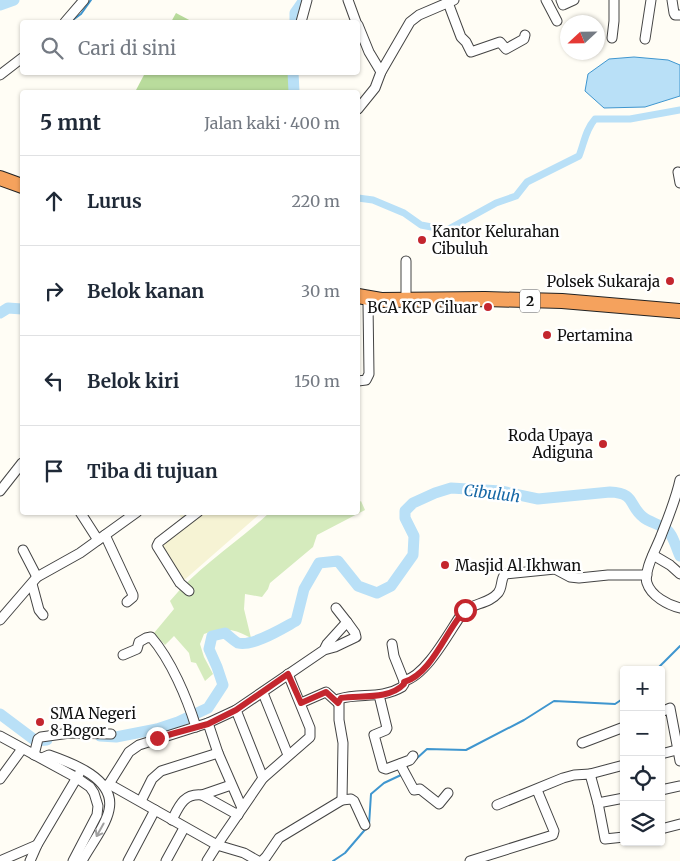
<!DOCTYPE html>
<html lang="id">
<meta charset="utf-8">
<style>
body{margin:0;font-family:Merriweather,serif;background:#f6f6f7;color:#1f2937}
.controls{position:absolute;right:15px;bottom:15px;display:grid;overflow:hidden;border-radius:5px;box-shadow:0 1px 4px #0004}
.controls button{width:45px;height:45px;display:grid;place-items:center;padding:0;border:0;border-bottom:1px solid #e0e1e3;background:#fff;color:#1f2937;font:25px sans-serif}
.compass{position:absolute;left:560px;top:15px;width:45px;height:45px;border-radius:50%;background:#fff;box-shadow:0 1px 4px #0004;rotate:248deg}
.stop{position:absolute;width:15px;height:15px;margin:-11px;border:4px solid #c4262e;border-radius:50%;background:#fff}
.stop.end{background:#c4262e;border-color:#fff;box-shadow:0 1px 5px #0008}
.list{margin:0;padding:0;list-style:none}
h2{display:flex;justify-content:space-between;align-items:center;height:65px;margin:0;padding:0 20px;font-size:21px}
h2 small{font-size:16px;font-weight:400;color:#747a83}
.list li{display:grid;grid-template-columns:32px 1fr auto;gap:15px;align-items:center;box-sizing:border-box;height:90px;padding:0 20px;border-top:1px solid #e0e1e3}
.list b{display:block;font-size:19px;white-space:nowrap}
.list em{font-size:16px;font-style:normal;color:#747a83}
.icon{flex:none;width:28px;height:28px;fill:none;stroke:currentColor;stroke-width:2;stroke-linecap:round;stroke-linejoin:round}
.map{position:relative;flex:none;width:680px;height:861px;overflow:hidden}
.search{position:absolute;background:#fff;box-shadow:0 1px 4px #0004;left:20px;top:20px;width:340px;height:55px;display:flex;align-items:center;gap:12px;box-sizing:border-box;padding:0 18px;border-radius:5px;color:#747a83;font-size:19px}
.panel{position:absolute;background:#fff;box-shadow:0 1px 4px #0004;left:20px;top:90px;width:340px;height:425px;border-radius:5px}
.map>svg:first-child{display:block}
.farmland{fill:#f6f3d4}
.green{fill:#d5ebbd}
.forest{fill:#b9dc9c}
.water{fill:#b9e0f7;stroke:#3f96cf}
.lines{fill:none;stroke-linecap:round;stroke-linejoin:round}
.stream{stroke:#3f96cf;stroke-width:2}
.canal{stroke:#b9e0f7;stroke-width:7}
.river{stroke:#b9e0f7;stroke-width:11}
.minor-casing{stroke:#444;stroke-width:11}
.highway-casing{stroke:#222;stroke-width:16}
.minor{stroke:#fff;stroke-width:9}
.highway{stroke:#f5a25d;stroke-width:14}
.oneway{stroke:#a0a0a0}
.route{stroke:#c4262e;stroke-width:6}
.poi-dot{fill:#c4262e;stroke:#fff;stroke-width:2}
.labels{text-anchor:middle;dominant-baseline:central;stroke-width:5;stroke-linejoin:round;paint-order:stroke}
.shield{fill:#fff;stroke:#585858;stroke-width:1}
.shield-label{font-size:14px;font-weight:bold;fill:#111}
.poi-label{font-size:15px;fill:#111;stroke:#fff;text-anchor:start}
.water-label{font-size:16px;font-style:italic;fill:#1768a6;stroke:#fff}
</style>
<div class="map">
<svg width="680" height="861" viewBox="0 0 680 861">
<rect width="100%" height="100%" fill="#fffdf5"/>
<polygon class="farmland" points="178,513 261,513 182,582 160,545 185,523"/>
<path class="green" d="M 361,501 L 365,510 L 317,535 L 313,547 L 270,583 L 268,589 L 262,597 L 245,594 L 244,609 L 251,638 C 232,628 224,627 204,634 L 200,644 L 204,657 L 213,674 L 205,681 L 196,663 L 191,662 L 189,653 L 174,636 L 165,645 L 154,633 L 174,609 L 170,601 C 198,567 237,543 269,513 L 358,512 L 358,503 Z"/>
<g class="forest">
<polygon points="176,13 193,22 171,22"/>
<polygon points="145,73 290,73 293,74 295,92 135,92"/>
</g>
<polygon class="water" points="634,57 668,60 680,65 680,96 645,107 604,108 585,91 588,74 609,59"/>
<g class="lines">
<g class="stream">
<polyline points="70,22 81,14 91,0"/>
<polyline points="656,670 680,646"/>
<polyline points="415,760 427,749 466,750 524,720 554,701 615,704 624,698"/>
<polyline points="333,861 345,853 369,825 371,794 384,783 401,775"/>
</g>
<path class="canal" d="M 358,198 L 373,200 L 404,213 L 421,225 L 447,230 L 496,203 L 516,196 L 527,182 L 579,156 C 584,143 586,129 595,119 L 630,119 L 680,110"/>
<g class="river">
<polyline points="0,5 14,0"/>
<polyline points="295,22 295,13 304,0"/>
<polyline points="293,72 294,92"/>
<polyline points="0,313 8,308 22,309"/>
<polyline points="0,714 36,741 47,740"/>
<path d="M 100,736 L 116,737 L 157,729 L 178,722 L 208,708 L 223,685 L 217,667 L 209,649 L 212,636 L 225,633 C 229,636 234,641 238,643 C 253,647 283,628 296,621 L 304,589 L 319,563 L 338,561 L 358,586 L 377,593 L 391,586 L 413,555 L 414,536 L 405,518 L 405,511 L 413,503 L 435,493 L 451,488 L 501,491 L 538,499 L 610,492 C 636,493 628,505 643,517 C 650,523 661,524 668,531 C 674,537 676,548 680,556"/>
</g>
<defs>
<g id="minor">
<polyline points="348,0 356,22"/>
<polyline points="447,0 461,37 466,42 471,52 500,42 506,49 524,39 525,35"/>
<polyline points="546,0 557,21"/>
<polyline points="561,0 563,5 574,0"/>
<polyline points="672,0 674,13 675,15 680,15"/>
<polyline points="65,22 84,0"/>
<polyline points="301,22 307,0"/>
<polyline points="358,25 369,52 381,72"/>
<polyline points="612,38 614,21 614,0"/>
<polyline points="645,39 651,0"/>
<polyline points="0,75 22,58"/>
<polyline points="358,109 375,88 381,72 410,22 419,15 454,0"/>
<polyline points="678,172 680,183"/>
<polyline points="406,261 406,300"/>
<polyline points="358,381 366,380 369,374 368,304"/>
<path d="M 680,480 C 676,499 668,518 661,536 C 657,547 643,571 647,583 C 651,596 668,605 680,608"/>
<polyline points="0,491 22,463"/>
<polyline points="80,512 98,540"/>
<polyline points="105,535 133,595 133,597 127,602"/>
<polyline points="23,550 37,577"/>
<polyline points="653,555 670,565 680,574"/>
<polyline points="32,584 39,610 43,615"/>
<polyline points="189,591 180,583 157,546 159,542 198,512"/>
<polyline points="336,608 347,622"/>
<polyline points="0,620 37,577 80,553 137,512"/>
<path d="M 123,655 L 137,649 L 139,642 L 146,638 L 151,637 C 171,660 187,698 196,727"/>
<path d="M 404,681 C 427,675 449,632 463,612 C 473,603 489,604 498,593 C 503,587 500,580 505,574 L 555,569 L 570,577 L 579,578 L 608,575 L 647,575"/>
<polyline points="263,693 288,755"/>
<polyline points="379,695 387,728 386,730 374,735 383,768 386,769 410,760 413,756"/>
<polyline points="301,703 326,692 338,703"/>
<polyline points="661,712 670,708 680,761"/>
<polyline points="208,723 218,753"/>
<polyline points="0,736 77,778 90,787 94,793 98,806 97,815 73,861"/>
<polyline points="582,743 624,727"/>
<polyline points="661,754 680,749"/>
<polyline points="34,755 38,739 41,737 70,733 111,734"/>
<path d="M 42,758 L 49,755 C 72,763 116,779 109,810 C 106,826 90,846 82,861"/>
<polyline points="400,764 414,790 420,789 439,804 448,793"/>
<polyline points="590,774 624,765"/>
<polyline points="263,778 236,710 324,650 327,644 347,622 355,633 356,637 335,647 324,650"/>
<polyline points="0,779 22,749"/>
<polyline points="109,784 129,752 139,745 208,723 236,710"/>
<polyline points="105,786 109,784 217,845 207,861"/>
<polyline points="661,790 680,786"/>
<polyline points="202,795 231,785"/>
<polyline points="624,798 598,803 605,839 624,837"/>
<path d="M 342,800 L 343,743 L 339,720 L 339,699 C 360,692 380,700 402,687 L 404,684 L 404,681 L 394,656 L 392,644"/>
<polyline points="141,801 152,779 161,771 218,753 242,808"/>
<polyline points="497,805 563,778 574,775 590,774 598,803"/>
<path d="M 172,820 C 179,806 184,793 202,795 L 238,815"/>
<polyline points="661,829 680,824"/>
<polyline points="0,861 37,845"/>
<polyline points="30,861 37,845 79,774"/>
<polyline points="128,861 155,810"/>
<polyline points="166,861 184,828"/>
<polyline points="258,861 244,853 217,845 263,778 310,737 310,728 288,674"/>
<polyline points="262,861 266,857 279,838 342,800 351,799 354,801 365,825"/>
<polyline points="470,861 553,835 554,831 537,790"/>
</g>
<g id="highway">
<polyline points="0,178 22,186"/>
<polyline points="358,296 381,300 485,299 562,301 680,311"/>
</g>
</defs>
<use href="#minor" class="minor-casing"/>
<use href="#highway" class="highway-casing"/>
<use href="#minor" class="minor"/>
<use href="#highway" class="highway"/>
</g>
<defs><path id="oneway-shaft" d="M-6 0H5M1.5-3L5.5 0L1.5 3" fill="none" stroke-width="1.6" stroke-linecap="round" stroke-linejoin="round" transform="scale(1.25)"/></defs>
<use class="oneway" href="#oneway-shaft" transform="translate(100 830) rotate(119)"/>
<g class="lines">
<path class="route" d="M 157,738 L 208,724 L 236,710 L 288,674 L 301,703 L 326,692 L 338,703 L 341,698 C 360,695 389,700 404,684 L 404,682 C 432,674 446,630 465,610"/>
</g>
<g class="poi-dot">
<circle cx="422" cy="240" r="5"/>
<circle cx="670" cy="281" r="5"/>
<circle cx="488" cy="307" r="5"/>
<circle cx="547" cy="335" r="5"/>
<circle cx="603" cy="444" r="5"/>
<circle cx="445" cy="565" r="5"/>
<circle cx="40" cy="722" r="5"/>
</g>
<g class="labels">
<rect class="shield" x="520" y="289.5" width="20" height="23" rx="4"/>
<g class="shield-label">
<text x="530" y="301">2</text>
</g>
<g class="poi-label">
<text x="432" y="231">Kantor Kelurahan<tspan x="432" dy="17">Cibuluh</tspan></text>
<text x="660" y="281" text-anchor="end">Polsek Sukaraja</text>
<text x="478" y="307" text-anchor="end">BCA KCP Ciluar</text>
<text x="557" y="335">Pertamina</text>
<text x="593" y="435" text-anchor="end">Roda Upaya<tspan x="593" dy="17">Adiguna</tspan></text>
<text x="455" y="565">Masjid Al Ikhwan</text>
<text x="50" y="713">SMA Negeri<tspan x="50" dy="17">8 Bogor</tspan></text>
</g>
<g class="water-label">
<text transform="translate(492 493) rotate(7)">Cibuluh</text>
</g>
</g>
</svg>
<div class="controls">
<button>+</button>
<button>−</button>
<button><svg class="icon" aria-label="locate" viewBox="0 0 24 24"><circle cx="12" cy="12" r="6"/><path d="M12 2v4M12 18v4M2 12h4M18 12h4"/></svg></button>
<button><svg class="icon" aria-label="layers" viewBox="0 0 24 24"><path d="M12 4l9 5-9 5-9-5zM3 14l9 5 9-5"/></svg></button>
</div>
<svg class="compass" viewBox="-18 -18 36 36"><path d="M0-13l5 13h-10z" fill="#e53935"/><path d="M0 13l5-13h-10z" fill="#747a83"/></svg>
<div class="stop" style="left:465px;top:610px"></div>
<div class="stop end" style="left:157px;top:738px"></div>
<div class="search"><svg class="icon" aria-label="search" viewBox="0 0 24 24"><circle cx="10" cy="10" r="6"/><path d="M15 15l6 6"/></svg>Cari di sini</div>
<section class="panel">
<h2>5 mnt<small>Jalan kaki · 400 m</small></h2>
<ul class="list">
<li><svg class="icon" aria-label="ahead" viewBox="0 0 24 24"><path d="M12 20V5M6 11l6-6 6 6"/></svg><div><b>Lurus</b></div><em>220 m</em></li>
<li><svg class="icon" aria-label="right" viewBox="0 0 24 24"><path d="M7 20v-9h11M14 6l5 5-5 5"/></svg><div><b>Belok kanan</b></div><em>30 m</em></li>
<li><svg class="icon" aria-label="left" viewBox="0 0 24 24"><path d="M17 20v-9H6M10 6l-5 5 5 5"/></svg><div><b>Belok kiri</b></div><em>150 m</em></li>
<li><svg class="icon" aria-label="arrive" viewBox="0 0 24 24"><path d="M6 21V4h12l-3 4 3 4H6"/></svg><div><b>Tiba di tujuan</b></div></li>
</ul>
</section>
</div>
